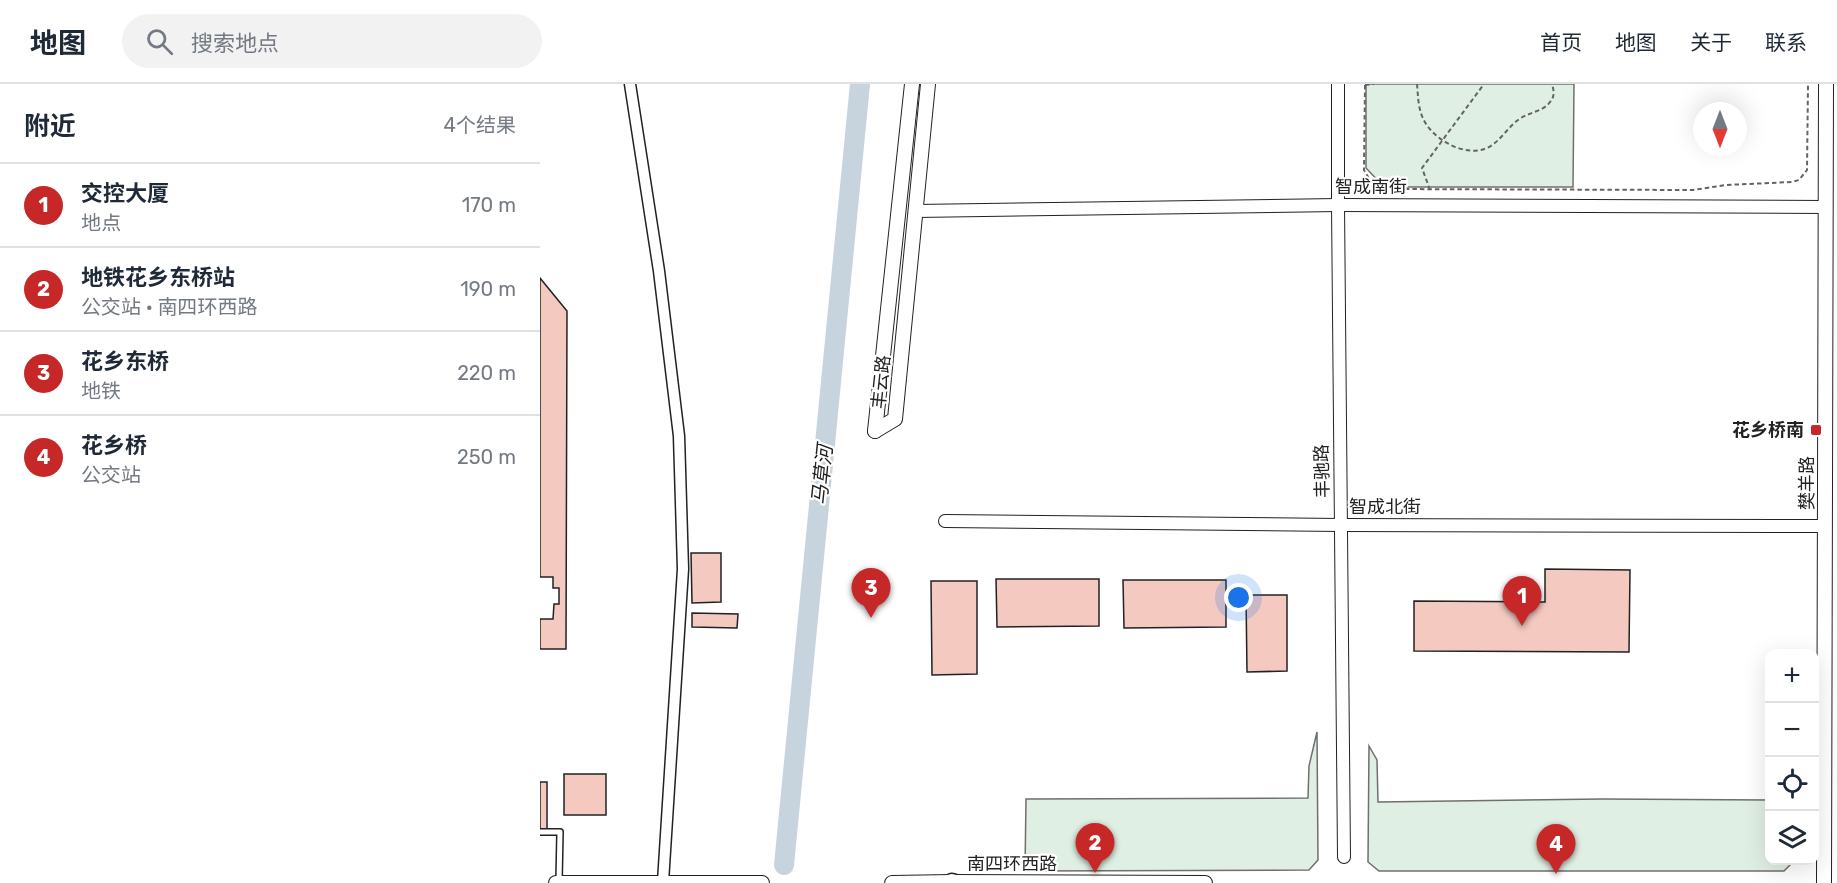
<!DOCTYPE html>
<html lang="zh">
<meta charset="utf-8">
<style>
body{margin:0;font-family:Rubik,"Noto Sans SC",sans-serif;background:#f2f2f3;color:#1f2937}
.controls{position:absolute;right:18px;bottom:18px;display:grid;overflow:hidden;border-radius:12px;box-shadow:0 6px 24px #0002}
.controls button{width:54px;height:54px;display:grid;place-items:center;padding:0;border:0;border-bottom:2px solid #e0e1e3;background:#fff;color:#1f2937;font:30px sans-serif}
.compass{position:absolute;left:1153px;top:18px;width:54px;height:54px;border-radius:50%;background:#fff;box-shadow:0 6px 24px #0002;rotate:180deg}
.you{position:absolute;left:699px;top:514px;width:21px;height:21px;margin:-15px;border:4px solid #fff;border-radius:50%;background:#1a73e8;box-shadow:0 0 0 9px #1a73e833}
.badge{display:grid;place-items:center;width:39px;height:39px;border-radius:50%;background:#c62828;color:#fff;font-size:20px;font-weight:700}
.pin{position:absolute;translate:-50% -50px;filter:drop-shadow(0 2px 3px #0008)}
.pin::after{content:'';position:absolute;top:32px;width:21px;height:18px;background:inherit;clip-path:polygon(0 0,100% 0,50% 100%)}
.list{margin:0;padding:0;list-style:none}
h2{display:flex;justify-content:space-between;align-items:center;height:78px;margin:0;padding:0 24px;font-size:26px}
h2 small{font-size:20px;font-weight:400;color:#747a83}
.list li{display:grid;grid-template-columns:39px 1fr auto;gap:18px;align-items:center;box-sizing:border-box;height:84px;padding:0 24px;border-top:2px solid #e0e1e3}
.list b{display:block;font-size:22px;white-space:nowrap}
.list p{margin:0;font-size:20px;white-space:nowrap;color:#747a83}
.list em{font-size:20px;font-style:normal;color:#747a83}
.icon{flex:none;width:33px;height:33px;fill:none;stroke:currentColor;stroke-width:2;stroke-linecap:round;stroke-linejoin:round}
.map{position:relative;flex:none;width:1297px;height:799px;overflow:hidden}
header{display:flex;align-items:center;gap:36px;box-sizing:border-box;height:84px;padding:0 30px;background:#fff;border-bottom:2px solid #e0e1e3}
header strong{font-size:28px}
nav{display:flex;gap:33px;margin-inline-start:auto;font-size:21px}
.search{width:420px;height:54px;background:#f2f2f3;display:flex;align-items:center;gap:15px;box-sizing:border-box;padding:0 21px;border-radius:33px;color:#747a83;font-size:22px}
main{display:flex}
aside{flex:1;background:#fff}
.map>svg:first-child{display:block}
.green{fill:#e0efe3;stroke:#6f6f6f;stroke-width:1.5}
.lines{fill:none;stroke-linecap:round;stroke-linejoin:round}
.river{stroke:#c7d3dd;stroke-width:20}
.building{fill:#f3c9c0;stroke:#222;stroke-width:1.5}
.service-casing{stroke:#222;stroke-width:8}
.minor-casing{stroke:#222;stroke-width:13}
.tertiary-casing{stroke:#222;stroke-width:14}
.secondary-casing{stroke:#222;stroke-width:16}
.trunk-casing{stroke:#222;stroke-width:19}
.path{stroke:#646464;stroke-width:2;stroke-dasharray:4.5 3;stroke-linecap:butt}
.service{stroke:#fff;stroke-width:5}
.minor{stroke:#fff;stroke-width:10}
.tertiary{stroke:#fff;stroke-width:12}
.secondary{stroke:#fff;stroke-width:14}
.trunk{stroke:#fff;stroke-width:16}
.poi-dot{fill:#c62828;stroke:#fff;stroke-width:2}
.labels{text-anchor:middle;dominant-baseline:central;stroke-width:4.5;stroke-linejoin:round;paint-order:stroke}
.street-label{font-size:18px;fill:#222;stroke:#fff}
.poi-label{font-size:18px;font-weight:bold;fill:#222;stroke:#fff;text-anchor:end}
.water-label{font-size:20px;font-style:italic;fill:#222;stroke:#fff}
</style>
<header>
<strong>地图</strong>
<div class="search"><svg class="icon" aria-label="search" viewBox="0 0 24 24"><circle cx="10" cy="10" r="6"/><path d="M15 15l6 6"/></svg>搜索地点</div>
<nav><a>首页</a><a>地图</a><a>关于</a><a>联系</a></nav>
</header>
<main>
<aside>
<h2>附近<small>4个结果</small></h2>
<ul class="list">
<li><span class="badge">1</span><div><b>交控大厦</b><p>地点</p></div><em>170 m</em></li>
<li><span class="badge">2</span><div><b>地铁花乡东桥站</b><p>公交站 · 南四环西路</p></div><em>190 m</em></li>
<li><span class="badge">3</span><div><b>花乡东桥</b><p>地铁</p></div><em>220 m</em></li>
<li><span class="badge">4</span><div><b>花乡桥</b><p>公交站</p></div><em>250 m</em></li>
</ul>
</aside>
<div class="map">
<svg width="1297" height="799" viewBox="0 0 1297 799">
<rect width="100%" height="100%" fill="#fff"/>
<g class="green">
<polygon points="826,0 1034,0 1033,103 844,103 826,84"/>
<polygon points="777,648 778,776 769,786 485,787 486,715 768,714 769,682"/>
<polygon points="829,662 837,676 838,718 1062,715 1229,716 1230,776 1254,777 1244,787 839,787 828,778"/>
</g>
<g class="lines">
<polyline class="river" points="244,781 320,0"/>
</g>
<g class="building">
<polygon points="0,194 27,227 26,565 0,565 0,535 13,535 14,520 19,520 19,504 13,504 13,493 0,493"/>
<polygon points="151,469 181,469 181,518 152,519"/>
<polygon points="1005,485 1090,486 1089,568 874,567 874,517 1005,518"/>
<polygon points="456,495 559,495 559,542 457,543"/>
<polygon points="583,496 686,496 686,543 584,544"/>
<polygon points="391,497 437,497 437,590 392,591"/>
<polygon points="706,511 747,511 747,587 707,588"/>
<polygon points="152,529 198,530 197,544 152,543"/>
<rect x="24" y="690" width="42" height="41"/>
<rect x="0" y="698" width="7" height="48"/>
</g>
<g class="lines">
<defs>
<polyline id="service" points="0,748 20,748 19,797"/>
<polyline id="minor" points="90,0 119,187 139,352 143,485 123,798"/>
<g id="tertiary">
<polyline points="798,0 798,121 804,773"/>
<polyline points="376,127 798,121 1286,123"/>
<polyline points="405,437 801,441 1285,442"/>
</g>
<g id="secondary">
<polyline points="335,347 355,335 388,0"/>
<polyline points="335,347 372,0"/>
<polyline points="16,799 222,799"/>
<polyline points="352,799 412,798 665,799"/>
<polyline points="1284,799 1286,0"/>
</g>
<polyline id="trunk" points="412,798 415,799"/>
</defs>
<use href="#service" class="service-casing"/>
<use href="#minor" class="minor-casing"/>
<use href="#tertiary" class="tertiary-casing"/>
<use href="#secondary" class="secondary-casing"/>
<use href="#trunk" class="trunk-casing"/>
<g class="path">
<path d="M 877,0 C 878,11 878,22 882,32 C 890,54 924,74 947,64 C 960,58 967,44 978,36 C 988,28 1003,28 1010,18 C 1015,12 1014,7 1012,0"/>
<polyline points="825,1 824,86 831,98 841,105 1153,106 1186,101 1252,98 1259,96 1267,86 1268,0"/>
<polyline points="825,1 834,0"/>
<polyline points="890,106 882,84 944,0"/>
</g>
<use href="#service" class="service"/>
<use href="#minor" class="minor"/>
<use href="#tertiary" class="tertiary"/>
<use href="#secondary" class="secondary"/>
<use href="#trunk" class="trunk"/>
</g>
<rect class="poi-dot" x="1270" y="340" width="12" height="12" rx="3"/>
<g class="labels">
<g class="street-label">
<text x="831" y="103">智成南街</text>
<text transform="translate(341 298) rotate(-84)">丰云路</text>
<text transform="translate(782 387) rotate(-91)">丰驰路</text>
<text transform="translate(1267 399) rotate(-90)">樊羊路</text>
<text x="845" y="423">智成北街</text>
<text x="472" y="780">南四环西路</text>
</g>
<g class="poi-label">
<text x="1264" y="346">花乡桥南</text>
</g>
<g class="water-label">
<text transform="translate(282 391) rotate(-84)">马草河</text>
</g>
</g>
</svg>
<div class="controls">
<button>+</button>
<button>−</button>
<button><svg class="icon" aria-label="locate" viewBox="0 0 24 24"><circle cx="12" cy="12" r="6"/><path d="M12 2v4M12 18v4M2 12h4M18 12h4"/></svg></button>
<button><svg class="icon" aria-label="layers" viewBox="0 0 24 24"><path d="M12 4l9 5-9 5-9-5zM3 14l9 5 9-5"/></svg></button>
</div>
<svg class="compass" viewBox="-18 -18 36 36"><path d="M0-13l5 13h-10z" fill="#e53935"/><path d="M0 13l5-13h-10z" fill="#747a83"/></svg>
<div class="you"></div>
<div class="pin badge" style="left:982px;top:542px">1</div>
<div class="pin badge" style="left:555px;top:789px">2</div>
<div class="pin badge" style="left:331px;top:534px">3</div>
<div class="pin badge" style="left:1016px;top:790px">4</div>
</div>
</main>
